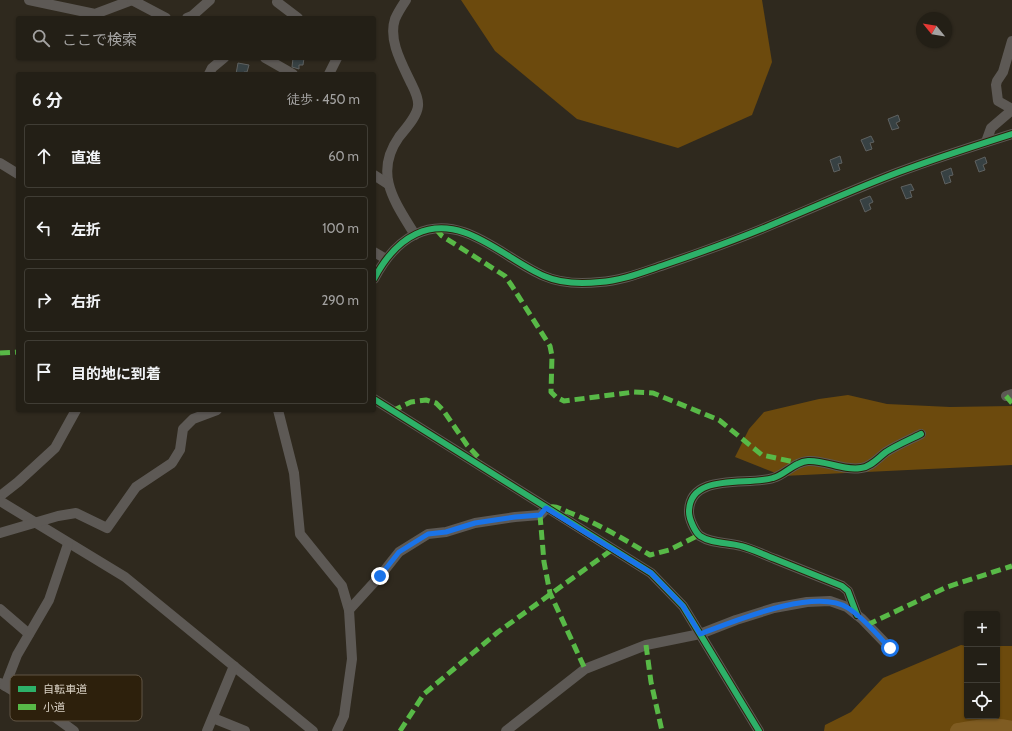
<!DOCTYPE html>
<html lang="ja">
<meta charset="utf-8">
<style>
body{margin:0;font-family:Cabin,"Noto Sans JP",sans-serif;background:#2f2c23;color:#f1f3f6}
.controls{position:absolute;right:12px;bottom:12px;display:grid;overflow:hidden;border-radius:4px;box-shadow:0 1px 3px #0004}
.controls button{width:36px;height:36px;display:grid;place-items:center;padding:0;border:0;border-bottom:1px solid #403d35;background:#231f16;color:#f1f3f6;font:20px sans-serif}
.compass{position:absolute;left:916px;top:12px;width:36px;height:36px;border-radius:50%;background:#231f16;box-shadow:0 1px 3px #0004;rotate:300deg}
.stop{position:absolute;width:12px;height:12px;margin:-9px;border:3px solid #1a73e8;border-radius:50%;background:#fff}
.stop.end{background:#1a73e8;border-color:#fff;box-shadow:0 1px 4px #0008}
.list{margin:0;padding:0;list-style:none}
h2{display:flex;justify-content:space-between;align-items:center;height:52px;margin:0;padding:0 16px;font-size:17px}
h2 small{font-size:13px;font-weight:400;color:#a3a2a1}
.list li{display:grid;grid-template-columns:26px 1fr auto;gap:12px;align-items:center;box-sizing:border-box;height:64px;margin:0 8px 8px;padding:0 8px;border:1px solid #403d35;border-radius:4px}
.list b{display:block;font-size:15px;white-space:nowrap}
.list em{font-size:13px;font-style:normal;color:#a3a2a1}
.icon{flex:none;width:22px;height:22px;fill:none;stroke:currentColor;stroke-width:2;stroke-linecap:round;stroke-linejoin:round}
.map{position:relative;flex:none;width:1012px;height:731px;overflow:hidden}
.search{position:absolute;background:#231f16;box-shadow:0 1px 3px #0004;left:16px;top:16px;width:360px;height:44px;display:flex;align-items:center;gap:10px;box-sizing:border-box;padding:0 14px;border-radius:4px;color:#a3a2a1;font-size:15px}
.panel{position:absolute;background:#231f16;box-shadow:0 1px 3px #0004;left:16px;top:72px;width:360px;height:340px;border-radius:4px}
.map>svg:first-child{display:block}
.forest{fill:#6c4a0d}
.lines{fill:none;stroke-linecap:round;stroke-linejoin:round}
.river{stroke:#7f5c22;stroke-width:16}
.building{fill:#374143;stroke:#5f6160}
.minor{stroke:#5d5955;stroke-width:10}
.quiet{stroke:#58b947;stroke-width:5;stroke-dasharray:10 5;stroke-linecap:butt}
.cycleway-casing{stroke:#2d200c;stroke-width:8}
.cycleway{stroke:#2db169;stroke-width:6}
.route{stroke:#1a73e8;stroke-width:5}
.key{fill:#2d200c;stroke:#615544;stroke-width:1}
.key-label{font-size:11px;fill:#dad2c6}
</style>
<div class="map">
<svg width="1012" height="731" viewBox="0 0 1012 731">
<rect width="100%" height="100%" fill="#2f291e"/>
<g class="forest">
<polygon points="461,0 762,0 772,62 752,115 678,148 577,119 495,51"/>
<polygon points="848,395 887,404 950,407 1012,406 1012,465 783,476 735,457 749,429 764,412 819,399"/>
<polygon points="961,645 967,646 967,716 997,716 997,646 1012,646 1012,731 824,731 825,725 851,712 883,678"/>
</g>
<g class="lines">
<path class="river" d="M 958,731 C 975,728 995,724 1012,729"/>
</g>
<g class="building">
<polygon points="293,58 304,58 303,65 299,65 299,69 292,67"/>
<polygon points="238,63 249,65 247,72 244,72 243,74 236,74"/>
<polygon points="898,115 900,121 896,123 899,128 892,130 888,119"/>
<polygon points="871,136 874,142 870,143 872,149 866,151 861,140"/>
<polygon points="840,156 842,163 838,164 840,170 834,172 830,160"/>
<polygon points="985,157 987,163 983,165 985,170 979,172 975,161"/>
<polygon points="951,168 953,175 949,176 951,182 945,184 941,172"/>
<polygon points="911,184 914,190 910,191 912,197 906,199 901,187"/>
<polygon points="870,196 873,202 869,204 871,209 865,212 860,200"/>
</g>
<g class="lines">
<g class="minor">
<polyline points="29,0 95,14 132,0"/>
<polyline points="132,0 166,18"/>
<path d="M 406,0 C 402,6 398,12 395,19 C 388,40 402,64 411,83 C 414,89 419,98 418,106 C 417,117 405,129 399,137 C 373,174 395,202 415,235"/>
<polyline points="277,2 298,18"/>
<polyline points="187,18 192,16 210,0"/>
<polyline points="1012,41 1003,72 997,81 996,85 998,101 1012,109"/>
<polyline points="265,58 293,74"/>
<polyline points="209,74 212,68 224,58"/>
<polyline points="329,74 337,58"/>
<polyline points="986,142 991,128 1012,110"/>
<polyline points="0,163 18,174"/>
<polyline points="374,175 388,184"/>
<polyline points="374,252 386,259"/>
<path d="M 374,279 C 384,260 397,243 416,234 C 463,212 504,259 544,276 C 562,284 581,284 600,282 C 621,281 643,272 664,265 C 702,252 739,239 776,223 C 817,206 857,188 899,172 C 936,158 974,146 1012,134"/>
<polyline points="1006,396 1012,394"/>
<polyline points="374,399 651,573 683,606 759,731"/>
<polyline points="278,410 294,473 300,534 342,586 349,610 352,659 344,716 337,731"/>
<polyline points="0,496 18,482 55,448 76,410"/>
<polyline points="0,501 125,577 313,731"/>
<polyline points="0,533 58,516 76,513 107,528 136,487 172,463 180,450 183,429 193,419 217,410"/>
<polyline points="0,609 29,634"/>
<polyline points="349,610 380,576 399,552 428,534 446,532 475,523 515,517 540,515 547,508"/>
<path d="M 857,615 L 848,591 L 842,586 C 820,577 797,568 775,559 C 764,555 753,549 741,546 C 728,542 712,544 700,536 C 695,532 689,519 689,512 C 689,472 748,486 773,478 C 785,475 794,462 808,461 C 826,460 842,471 861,468 C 871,467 878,458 886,452 C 897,445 909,440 921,434"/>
<polyline points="0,683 48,712 74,731"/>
<polyline points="5,686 17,655 49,600 68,544"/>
<polyline points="213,718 245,731"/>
<polyline points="207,731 234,666"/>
<polyline points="506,731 585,669 646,645 700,634 736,620 774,608 807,602 830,601 847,607 862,619 890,648"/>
</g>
<g class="quiet">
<polyline points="436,229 442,236 505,276 512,286 550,346 552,356 551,392 556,397 564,401 634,392 653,393 719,420 762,455 799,463"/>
<polyline points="0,353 18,352"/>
<polyline points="1006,396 1012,403"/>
<polyline points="392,411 411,402 426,400 436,403 443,410 467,445 479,458 479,465"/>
<path d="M 551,507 C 557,506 562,510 568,512 C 597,523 624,539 650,555 L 669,550 L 699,535"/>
<polyline points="540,515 544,562 550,593 585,669"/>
<polyline points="867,625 947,587 1012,566"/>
<polyline points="646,645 651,682 662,731"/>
<polyline points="400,731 424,694 498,632 613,549"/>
</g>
<defs>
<g id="cycleway">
<path d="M 374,279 C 384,260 397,243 416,234 C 463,212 504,259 544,276 C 562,284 581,284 600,282 C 621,281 643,272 664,265 C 702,252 739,239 776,223 C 817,206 857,188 899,172 C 936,158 974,146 1012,134"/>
<polyline points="374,399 651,573 683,606 759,731"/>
<path d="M 857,615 L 848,591 L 842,586 C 820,577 797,568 775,559 C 764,555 753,549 741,546 C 728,542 712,544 700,536 C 695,532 689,519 689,512 C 689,472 748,486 773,478 C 785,475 794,462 808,461 C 826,460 842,471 861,468 C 871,467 878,458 886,452 C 897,445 909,440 921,434"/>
</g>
</defs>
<use href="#cycleway" class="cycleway-casing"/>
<use href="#cycleway" class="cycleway"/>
</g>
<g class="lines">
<path class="route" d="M 380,576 L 399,552 L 428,534 L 446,532 L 475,523 L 515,517 L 540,515 L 546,508 L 651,573 L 683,606 L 700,634 C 735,621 815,587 848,608 C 864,618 877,635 890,648"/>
</g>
<rect x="10" y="675" width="132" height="46" rx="6" class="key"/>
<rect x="18" y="686" width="18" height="6" fill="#2db169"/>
<rect x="18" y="704" width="18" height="6" fill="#58b947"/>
<g class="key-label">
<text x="43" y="693">自転車道</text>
<text x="43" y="711">小道</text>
</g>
</svg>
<div class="controls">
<button>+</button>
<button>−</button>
<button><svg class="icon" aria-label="locate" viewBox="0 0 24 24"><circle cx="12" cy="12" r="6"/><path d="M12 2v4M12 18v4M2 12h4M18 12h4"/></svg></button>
</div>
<svg class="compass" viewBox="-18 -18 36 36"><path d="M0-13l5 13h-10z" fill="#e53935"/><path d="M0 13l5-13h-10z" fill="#a3a2a1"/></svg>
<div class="stop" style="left:890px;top:648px"></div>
<div class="stop end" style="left:380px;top:576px"></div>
<div class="search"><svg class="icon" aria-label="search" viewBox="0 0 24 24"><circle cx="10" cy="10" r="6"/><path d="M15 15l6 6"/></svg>ここで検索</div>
<section class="panel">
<h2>6 分<small>徒歩 · 450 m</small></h2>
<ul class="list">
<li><svg class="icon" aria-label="ahead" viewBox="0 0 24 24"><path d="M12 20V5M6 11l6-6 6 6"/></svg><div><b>直進</b></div><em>60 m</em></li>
<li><svg class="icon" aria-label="left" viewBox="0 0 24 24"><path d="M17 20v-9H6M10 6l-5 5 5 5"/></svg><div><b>左折</b></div><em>100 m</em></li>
<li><svg class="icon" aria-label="right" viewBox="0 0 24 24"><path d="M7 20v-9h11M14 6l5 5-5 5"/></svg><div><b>右折</b></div><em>290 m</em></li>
<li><svg class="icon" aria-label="arrive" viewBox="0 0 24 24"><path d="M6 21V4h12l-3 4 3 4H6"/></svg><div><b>目的地に到着</b></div></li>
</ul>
</section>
</div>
